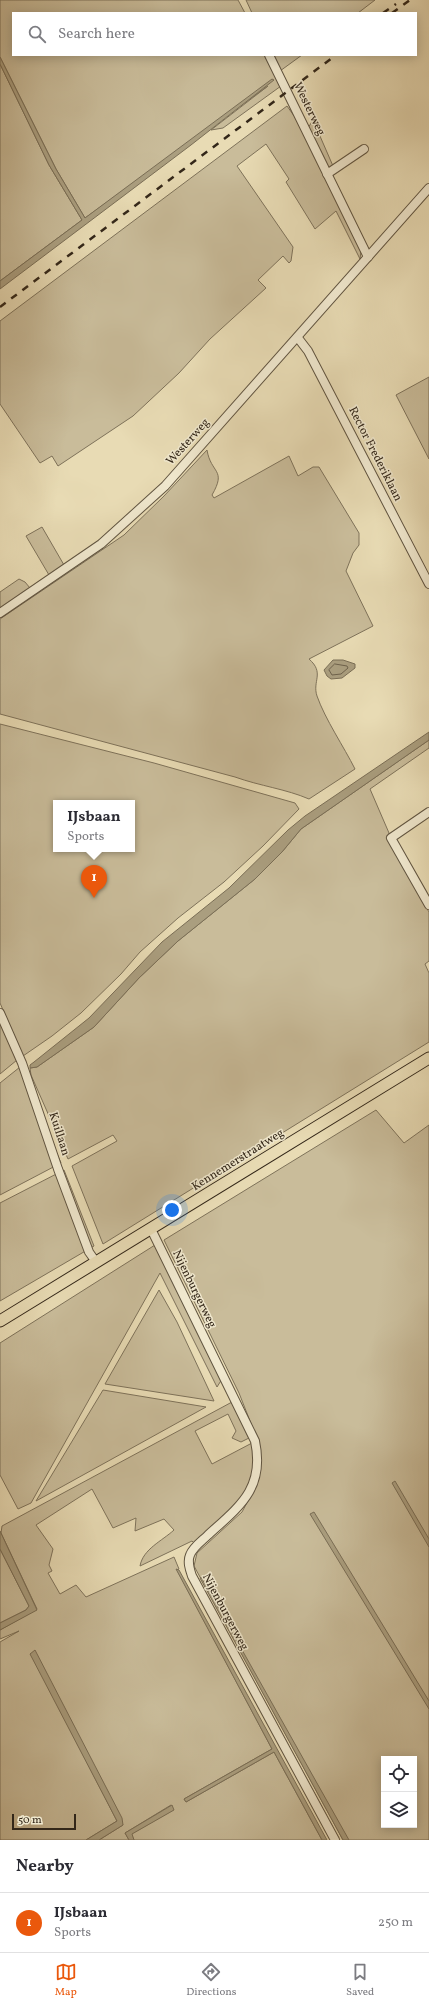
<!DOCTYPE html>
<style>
body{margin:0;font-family:Vollkorn,serif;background:#f7f7f7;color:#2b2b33}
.controls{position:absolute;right:12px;bottom:12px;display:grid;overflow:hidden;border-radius:0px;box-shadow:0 2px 10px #0003}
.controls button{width:36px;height:36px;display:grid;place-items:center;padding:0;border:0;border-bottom:1px solid #e1e1e2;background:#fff;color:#2b2b33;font:20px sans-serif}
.scale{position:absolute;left:12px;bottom:10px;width:64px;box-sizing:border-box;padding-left:4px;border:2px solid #332719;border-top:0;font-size:11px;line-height:14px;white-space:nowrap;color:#332719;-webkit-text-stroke:3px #f0e8ce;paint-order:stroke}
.you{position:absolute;left:172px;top:1210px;width:14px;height:14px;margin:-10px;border:3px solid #fff;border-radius:50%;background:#1a73e8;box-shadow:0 0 0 6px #1a73e833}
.badge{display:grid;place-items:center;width:26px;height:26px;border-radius:50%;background:#ea580c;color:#fff;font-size:13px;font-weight:700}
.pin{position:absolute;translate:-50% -33px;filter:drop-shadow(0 1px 2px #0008)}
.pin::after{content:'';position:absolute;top:21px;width:14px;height:12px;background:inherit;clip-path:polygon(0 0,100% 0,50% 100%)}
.popup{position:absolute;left:53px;top:800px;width:82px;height:52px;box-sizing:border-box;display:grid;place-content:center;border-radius:0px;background:#fff;filter:drop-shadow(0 1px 3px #0005);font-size:13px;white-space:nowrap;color:#7c7c81}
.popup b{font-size:15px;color:#2b2b33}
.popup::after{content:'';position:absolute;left:50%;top:100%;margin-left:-8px;border:8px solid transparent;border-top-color:#fff}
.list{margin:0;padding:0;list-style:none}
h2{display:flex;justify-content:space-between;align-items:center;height:52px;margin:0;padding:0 16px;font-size:17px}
h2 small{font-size:13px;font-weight:400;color:#7c7c81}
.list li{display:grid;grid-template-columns:26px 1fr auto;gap:12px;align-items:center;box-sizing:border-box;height:60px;padding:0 16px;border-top:1px solid #e1e1e2}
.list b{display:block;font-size:15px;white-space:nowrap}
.list p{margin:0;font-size:13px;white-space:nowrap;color:#7c7c81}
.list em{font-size:13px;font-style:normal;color:#7c7c81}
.icon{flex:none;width:22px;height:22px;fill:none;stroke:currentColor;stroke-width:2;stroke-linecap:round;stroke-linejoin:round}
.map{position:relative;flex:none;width:429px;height:1840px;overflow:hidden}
.search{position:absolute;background:#fff;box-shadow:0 2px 10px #0003;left:12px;right:12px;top:12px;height:44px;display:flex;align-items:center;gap:10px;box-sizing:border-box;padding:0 14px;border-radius:0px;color:#7c7c81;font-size:15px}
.sheet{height:112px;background:#fff}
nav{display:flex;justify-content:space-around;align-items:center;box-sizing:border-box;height:56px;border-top:1px solid #e1e1e2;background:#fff;font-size:11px;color:#7c7c81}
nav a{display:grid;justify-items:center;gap:2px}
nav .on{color:#ea580c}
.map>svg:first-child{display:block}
.green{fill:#c9bc9a;stroke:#7e725a;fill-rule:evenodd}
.water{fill:#aa9e7f;stroke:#7a6e56}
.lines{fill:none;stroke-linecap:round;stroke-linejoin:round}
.shore{stroke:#6e624c;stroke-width:1}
.minor-casing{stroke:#605440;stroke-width:10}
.major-casing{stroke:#332719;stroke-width:13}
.minor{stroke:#f0e8ce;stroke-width:8}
.major{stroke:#e8dbb4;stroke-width:11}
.rail{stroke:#332719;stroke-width:2.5;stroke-dasharray:7 7;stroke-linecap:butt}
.labels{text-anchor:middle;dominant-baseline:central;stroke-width:3;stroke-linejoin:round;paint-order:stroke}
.street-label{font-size:12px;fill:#332719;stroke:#f0e8ce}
</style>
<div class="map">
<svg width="429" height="1840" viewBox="0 0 429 1840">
<rect width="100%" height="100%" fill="#e8dbb4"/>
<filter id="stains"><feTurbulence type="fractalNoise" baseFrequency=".005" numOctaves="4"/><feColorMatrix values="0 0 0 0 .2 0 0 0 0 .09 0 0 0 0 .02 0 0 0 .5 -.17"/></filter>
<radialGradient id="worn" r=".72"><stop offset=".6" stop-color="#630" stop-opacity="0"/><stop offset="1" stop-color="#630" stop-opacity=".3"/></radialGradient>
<g class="green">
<polygon points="0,0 238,0 245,13 13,13 13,55 266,55 281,86 223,128 211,130 268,86 85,218 56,169 0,57"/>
<polygon points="246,0 375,0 358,13 252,13"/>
<polygon points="273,55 302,55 280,71"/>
<polygon points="0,64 49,165 82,220 0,281"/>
<polygon points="287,106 297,120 361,251 360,259 336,211 315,229 286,182 289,179 266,144 237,166 293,247 291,261 289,263 283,256 258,280 266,288 210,339 179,373 133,416 58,466 52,456 40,463 0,404 0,321"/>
<polygon points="313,120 333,166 327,169 308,128"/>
<polygon points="429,377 429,459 396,395"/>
<path d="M 207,450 C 211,474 227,469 212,495 L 214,498 L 289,456 L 298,476 L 313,467 L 319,467 L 359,533 L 359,545 L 353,553 L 346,571 L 373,626 L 309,659 C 325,673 312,681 317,696 C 325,719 344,747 355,769 L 309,799 C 286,789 260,786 235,777 L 0,714 L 0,619 L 124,535 L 164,496 Z"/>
<polygon points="42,527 64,565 49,575 26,536"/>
<polygon points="19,579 25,582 30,588 0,609 0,592"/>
<path d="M 0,724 L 154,763 L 295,803 L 299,809 L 263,846 L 224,882 L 178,918 L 140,952 L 121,974 L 81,1013 L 52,1036 L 23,1056 L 0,1003 ZM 56,803 L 132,803 L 132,849 L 56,849 Z"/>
<polygon points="429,740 429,748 370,789 389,833 388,840 429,912 429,961 425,964 429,973 429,1042 103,1244 72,1166 117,1141 113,1135 68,1159 31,1075 30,1068 37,1067 94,1027 139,978 178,941 255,879 282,852 301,829"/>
<polygon points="0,1020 17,1060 0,1074"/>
<polygon points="20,1067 61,1163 0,1195 0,1083"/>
<path d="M 376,1110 L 404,1143 L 429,1125 L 429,1840 L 343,1840 L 194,1566 L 197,1553 L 242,1512 L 255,1488 L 252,1426 L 239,1393 L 164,1240 ZM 384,1759 L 414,1759 L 414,1825 L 384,1825 Z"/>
<polygon points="64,1170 94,1246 0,1301 0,1203"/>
<polygon points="155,1245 222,1379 217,1387 160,1273 31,1503 18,1509 0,1475 0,1343"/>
<polygon points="159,1290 177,1322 214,1401 105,1384"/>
<polygon points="103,1390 206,1407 36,1501"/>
<path d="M 232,1402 L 249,1438 L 241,1442 L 232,1438 L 236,1431 L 228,1414 L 195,1431 L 212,1464 L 252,1443 C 266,1489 224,1517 195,1544 L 192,1541 L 140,1566 C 143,1549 162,1541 174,1530 L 164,1519 L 135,1531 L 136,1518 L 113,1528 L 92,1489 L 36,1525 L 53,1549 L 49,1565 L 52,1571 L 48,1573 L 60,1594 L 76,1585 L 86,1597 L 174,1557 L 179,1569 L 177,1570 L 272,1749 L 184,1799 L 186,1802 L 274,1752 L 322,1840 L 134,1840 L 131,1834 L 173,1810 L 171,1805 L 125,1833 L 129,1840 L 99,1840 L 123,1825 L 31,1653 L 117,1821 L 86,1840 L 0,1840 L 0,1642 L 19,1631 L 0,1639 L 0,1630 L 37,1609 L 1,1533 L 2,1526 Z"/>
<polygon points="0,1549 29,1606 26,1610 0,1623"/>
</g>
<g class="water">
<polygon points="0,57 56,169 85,218 272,79 274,80 191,145 0,289 0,281 82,220 49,165 0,64"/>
<polygon points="333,660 343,660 355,664 355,668 342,678 331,679 327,676 324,670"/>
<polygon points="429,732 429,740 301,829 282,852 255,879 178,941 139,978 94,1027 37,1067 30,1068 30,1065 34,1062 89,1018 162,942 229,888 288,830 305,816"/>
<polygon points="395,1481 429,1539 429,1547 392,1483"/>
<polygon points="314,1512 429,1701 429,1709 310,1514"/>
<polygon points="0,1531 37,1610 0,1630 0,1623 26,1610 29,1606 0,1549"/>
<polygon points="176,1569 179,1570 327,1840 322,1840 274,1752 186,1802 184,1799 272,1749"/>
<polygon points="201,1577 349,1840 343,1840 200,1578"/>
<polygon points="35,1650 122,1818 123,1825 99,1840 86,1840 117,1821 30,1654"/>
<polygon points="172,1805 174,1810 132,1834 134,1840 129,1840 125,1833"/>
</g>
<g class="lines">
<polygon class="shore" points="335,664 347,666 348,668 341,674 332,675 329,670"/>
<defs>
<g id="minor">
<polyline points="269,55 368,257"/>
<polyline points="327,174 364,149"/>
<polyline points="298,338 308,351 429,584"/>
<polyline points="0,613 101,544 165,486 429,188"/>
<polyline points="429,812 391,838 429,905"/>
<polyline points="0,1013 22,1063 58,1169 89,1252 96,1262"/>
<path d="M 151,1229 L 255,1441 C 265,1488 240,1506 208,1535 C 202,1541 193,1547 190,1555 C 187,1562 190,1570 192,1576 L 335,1840"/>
</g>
<polyline id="major" points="0,1321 429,1058"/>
</defs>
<use href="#minor" class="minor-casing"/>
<use href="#major" class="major-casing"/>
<use href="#minor" class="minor"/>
<use href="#major" class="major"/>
<g class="rail">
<polyline points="383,13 396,4"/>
<polyline points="392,13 410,0"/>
<polyline points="0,307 336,55"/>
</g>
</g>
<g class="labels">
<g class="street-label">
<text transform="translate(309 109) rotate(64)">Westerweg</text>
<text transform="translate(188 442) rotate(-48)">Westerweg</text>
<text transform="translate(375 454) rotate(63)">Rector Frederiklaan</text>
<text transform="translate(59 1134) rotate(72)">Kuillaan</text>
<text transform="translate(238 1160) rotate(-32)">Kennemerstraatweg</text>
<text transform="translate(194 1289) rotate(64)">Nijenburgerweg</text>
<text transform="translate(225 1612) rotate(62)">Nijenburgerweg</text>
</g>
</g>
<rect width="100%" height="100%" filter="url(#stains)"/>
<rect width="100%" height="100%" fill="url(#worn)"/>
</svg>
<div class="controls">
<button><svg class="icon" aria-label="locate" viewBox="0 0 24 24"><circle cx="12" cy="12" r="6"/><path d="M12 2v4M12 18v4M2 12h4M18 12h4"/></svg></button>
<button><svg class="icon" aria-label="layers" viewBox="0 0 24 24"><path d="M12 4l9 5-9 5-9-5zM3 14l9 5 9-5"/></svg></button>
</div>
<div class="scale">50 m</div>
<div class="you"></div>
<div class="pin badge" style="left:94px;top:898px">1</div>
<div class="popup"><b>IJsbaan</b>Sports</div>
<div class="search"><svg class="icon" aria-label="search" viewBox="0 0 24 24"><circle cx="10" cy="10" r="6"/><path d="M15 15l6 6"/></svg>Search here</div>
</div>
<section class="sheet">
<h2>Nearby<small></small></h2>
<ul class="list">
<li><span class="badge">1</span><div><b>IJsbaan</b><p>Sports</p></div><em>250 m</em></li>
</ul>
</section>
<nav>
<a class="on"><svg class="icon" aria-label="map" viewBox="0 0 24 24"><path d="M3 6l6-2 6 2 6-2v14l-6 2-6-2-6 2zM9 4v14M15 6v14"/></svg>Map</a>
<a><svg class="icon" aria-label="directions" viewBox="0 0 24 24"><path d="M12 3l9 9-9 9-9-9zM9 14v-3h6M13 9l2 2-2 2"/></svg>Directions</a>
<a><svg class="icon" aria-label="saved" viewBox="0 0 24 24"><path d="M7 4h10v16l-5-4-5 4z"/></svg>Saved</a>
</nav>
